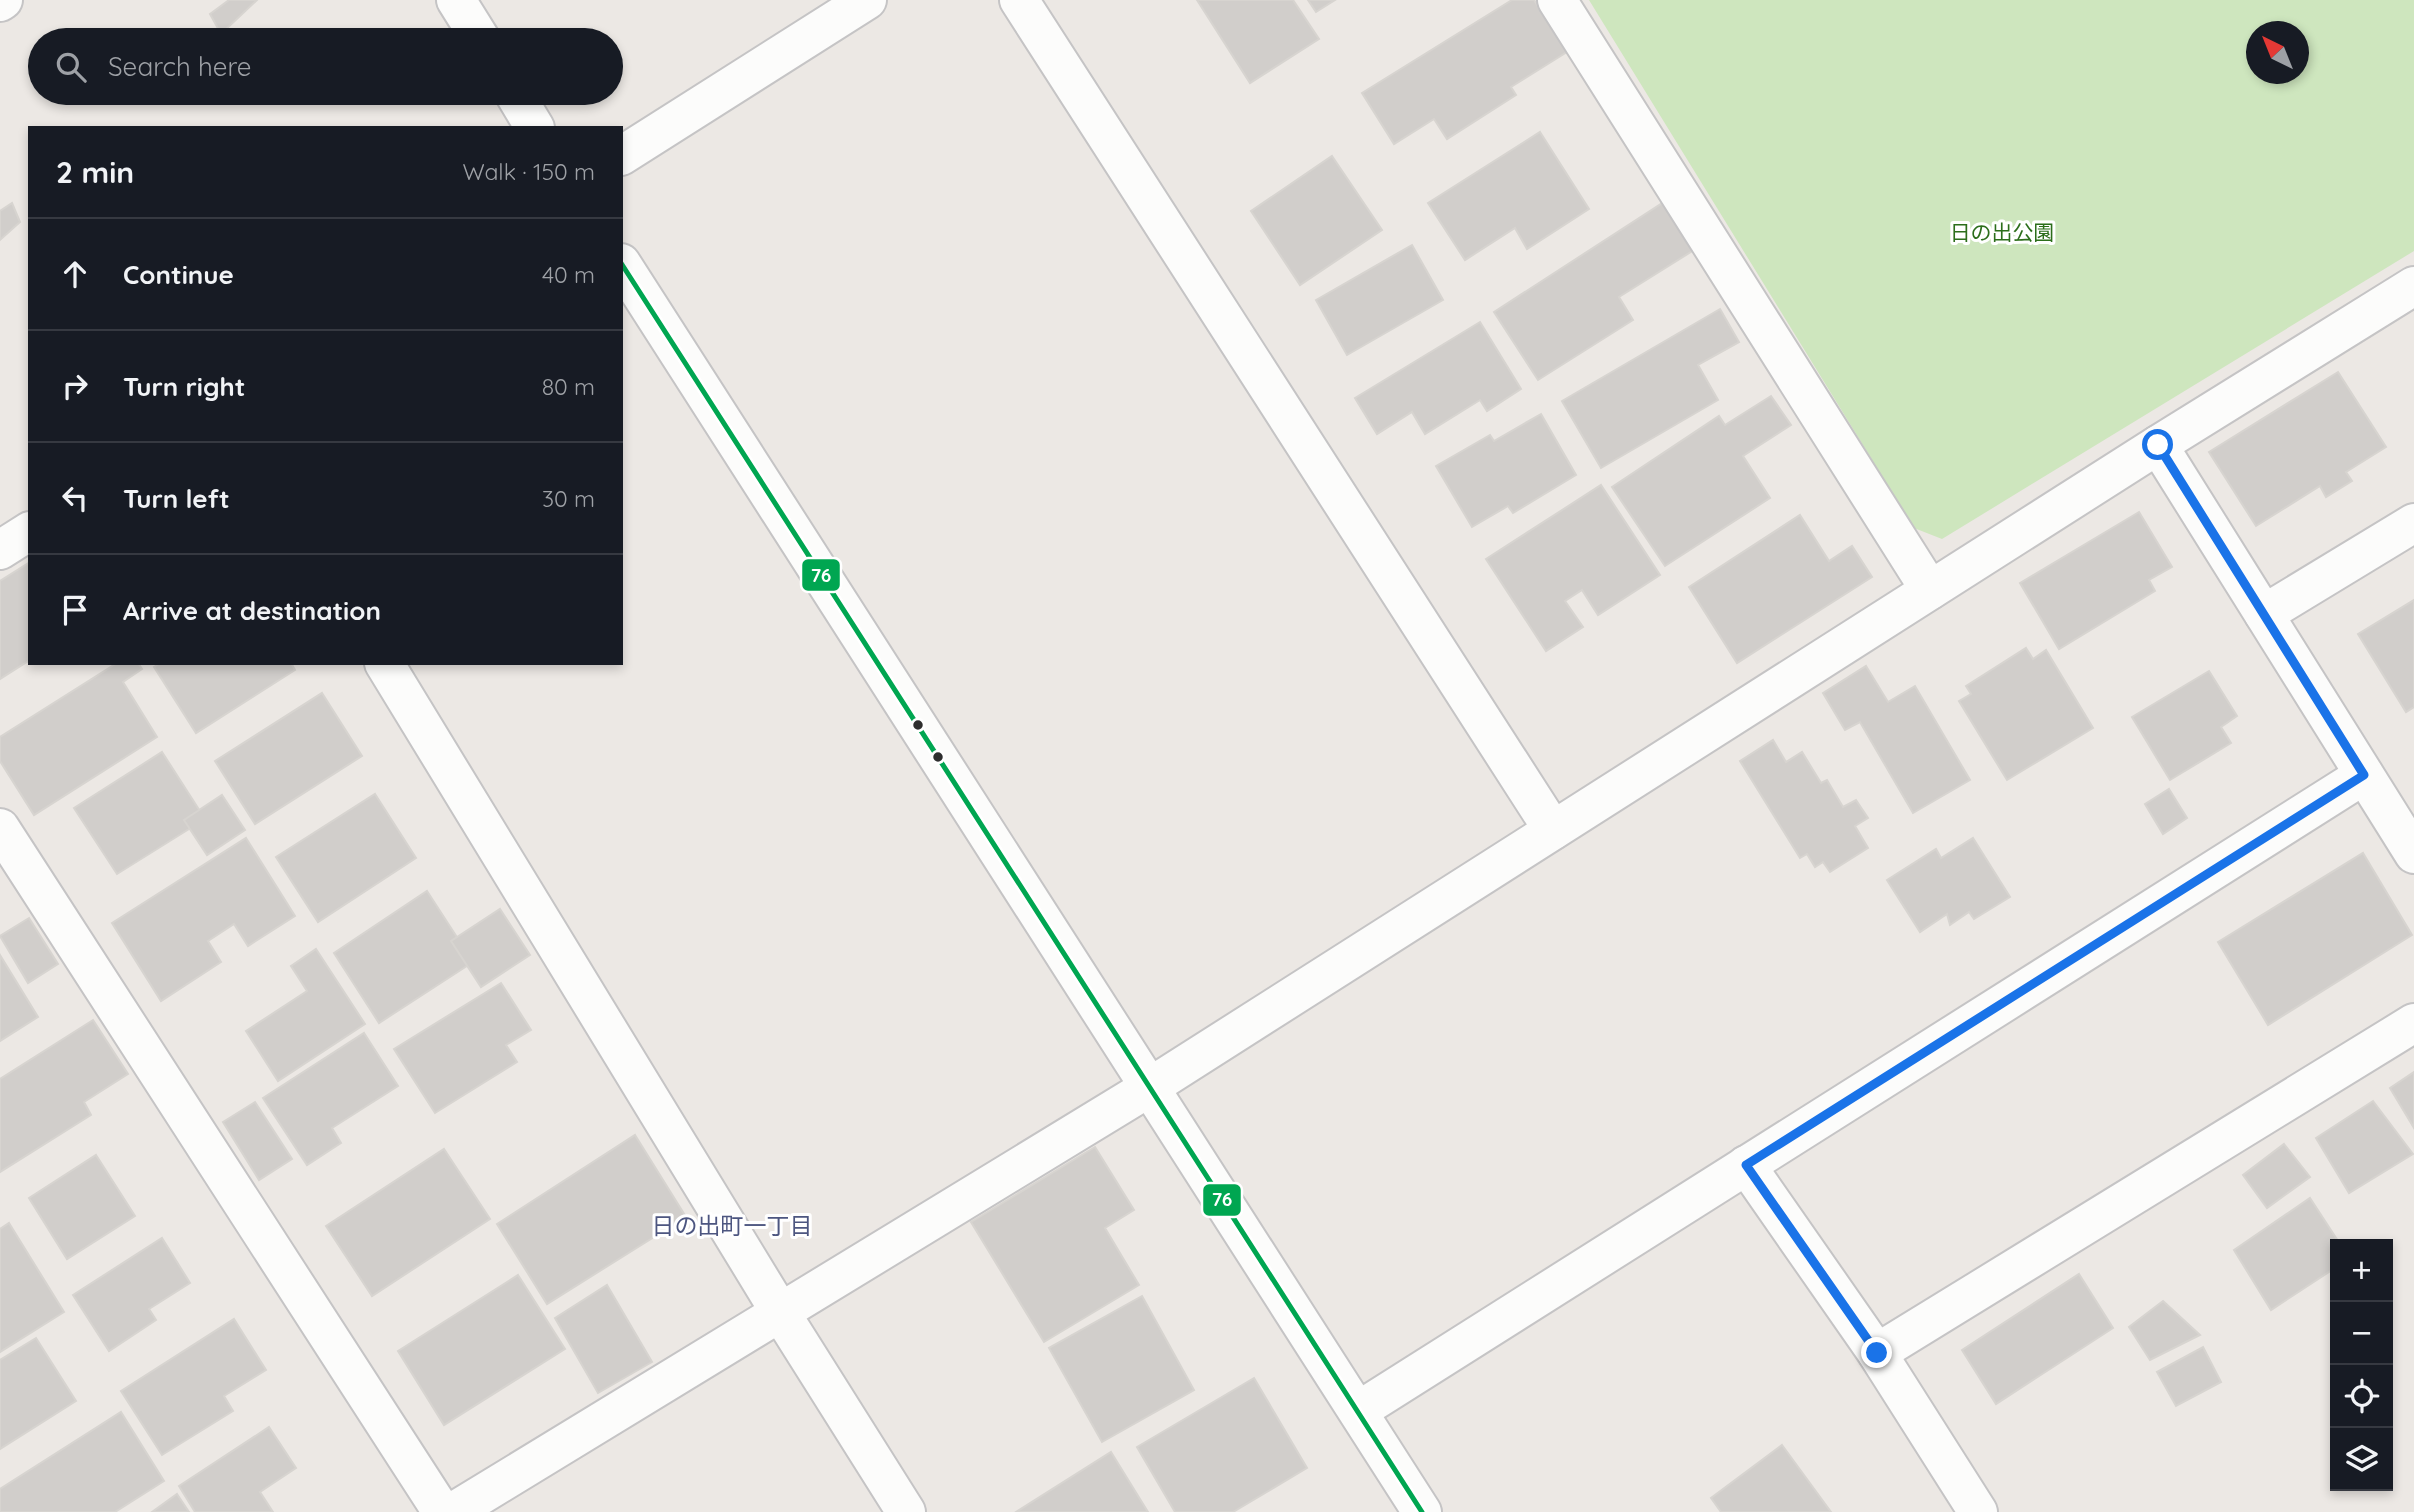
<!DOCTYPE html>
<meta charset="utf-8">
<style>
body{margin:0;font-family:Quicksand,"Noto Sans JP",sans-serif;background:#20242c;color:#f1f3f6}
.controls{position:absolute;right:21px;bottom:21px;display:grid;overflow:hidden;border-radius:0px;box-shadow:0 4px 10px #0003}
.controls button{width:63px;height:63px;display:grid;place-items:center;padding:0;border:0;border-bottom:2px solid #363941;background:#171b24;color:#f1f3f6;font:35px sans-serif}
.compass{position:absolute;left:2246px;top:21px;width:63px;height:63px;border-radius:50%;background:#171b24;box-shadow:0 4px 10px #0003;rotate:317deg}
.stop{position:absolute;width:21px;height:21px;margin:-16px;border:5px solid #1a73e8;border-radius:50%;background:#fff}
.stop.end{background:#1a73e8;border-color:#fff;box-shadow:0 2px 7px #0008}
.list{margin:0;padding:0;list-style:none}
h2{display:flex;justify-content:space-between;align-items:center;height:91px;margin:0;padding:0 28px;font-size:30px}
h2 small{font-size:23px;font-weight:400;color:#9ea1a6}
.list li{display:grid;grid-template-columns:46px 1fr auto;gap:21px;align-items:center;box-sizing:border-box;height:112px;padding:0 28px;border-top:2px solid #363941}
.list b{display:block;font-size:26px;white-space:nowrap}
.list em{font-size:23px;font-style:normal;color:#9ea1a6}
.icon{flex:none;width:38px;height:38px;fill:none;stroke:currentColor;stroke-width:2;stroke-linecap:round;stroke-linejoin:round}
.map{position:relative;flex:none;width:2414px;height:1512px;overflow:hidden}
.search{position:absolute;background:#171b24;box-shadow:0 4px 10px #0003;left:28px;top:28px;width:595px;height:77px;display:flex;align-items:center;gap:18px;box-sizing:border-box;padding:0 24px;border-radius:38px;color:#9ea1a6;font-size:26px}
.panel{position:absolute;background:#171b24;box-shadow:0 4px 10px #0003;left:28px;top:126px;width:595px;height:539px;border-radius:0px}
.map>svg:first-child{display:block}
.green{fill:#cee6be;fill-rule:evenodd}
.building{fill:#d1cecb;stroke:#d7d4d0;stroke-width:2}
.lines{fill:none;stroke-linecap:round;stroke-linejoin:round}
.minor-casing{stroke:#c5c4c5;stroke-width:42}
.minor{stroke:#fcfcfb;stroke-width:38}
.bus-1-casing{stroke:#fff;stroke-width:10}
.bus-1{stroke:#00a651;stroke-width:5}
.route{stroke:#1a73e8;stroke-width:9}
.bus-dot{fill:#2e2e2e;stroke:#fff;stroke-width:2.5}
.labels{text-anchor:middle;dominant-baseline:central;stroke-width:6;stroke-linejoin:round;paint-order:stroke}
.park-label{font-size:21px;fill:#2c6e1b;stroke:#fff}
.neighbourhood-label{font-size:23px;fill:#4d5680;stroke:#fff}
.line-badge{stroke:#fff;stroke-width:2.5}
.badge-label{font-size:19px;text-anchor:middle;font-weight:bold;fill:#fff}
</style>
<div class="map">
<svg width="2414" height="1512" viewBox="0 0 2414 1512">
<rect width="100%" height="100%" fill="#ece8e4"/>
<path class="green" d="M 1589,0 L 2414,0 L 2414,251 L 1942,539 L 1914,528 ZM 2256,32 L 2298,32 L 2298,74 L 2256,74 Z"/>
<g class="building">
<polygon points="229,0 257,0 221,34 210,14"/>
<polygon points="1197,0 1293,0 1319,39 1250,83"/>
<polygon points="1308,0 1335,0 1316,12"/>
<polygon points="1512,0 1534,0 1567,52 1511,87 1516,95 1447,139 1434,119 1394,144 1362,93"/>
<polygon points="1540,132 1589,209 1527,249 1515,228 1465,260 1428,203"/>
<polygon points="1332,156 1382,230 1300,285 1251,211"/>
<polygon points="1664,202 1694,250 1619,297 1633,320 1538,380 1494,312"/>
<polygon points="12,203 20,222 0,240 0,211"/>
<polygon points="1412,245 1443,300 1347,355 1316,300"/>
<polygon points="1720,309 1739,342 1698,365 1718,400 1601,468 1562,401"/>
<polygon points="1480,322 1521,389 1487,411 1480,400 1425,434 1412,412 1377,434 1355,398"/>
<polygon points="2338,372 2386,447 2346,472 2352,481 2326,497 2320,486 2256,526 2209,452"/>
<polygon points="1771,396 1791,425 1743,456 1770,498 1665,566 1612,487 1719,416 1725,425"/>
<polygon points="1541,414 1576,475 1513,513 1508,506 1472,527 1436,466 1490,435 1494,441"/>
<polygon points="1601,485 1660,575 1598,615 1582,590 1565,601 1583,627 1546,651 1486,559"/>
<polygon points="2139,512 2172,567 2149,580 2155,591 2059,649 2020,583"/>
<polygon points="1800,515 1829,561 1852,546 1872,577 1737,663 1689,587"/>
<polygon points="30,562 30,660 0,679 0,581"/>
<polygon points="2414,600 2414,707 2406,712 2358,634"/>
<polygon points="2026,648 2033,659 2046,650 2093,728 2007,780 1959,701 1971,694 1966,686"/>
<polygon points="117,663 138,663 142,669 123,682 157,737 34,815 0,761 0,737"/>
<polygon points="160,663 291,663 295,670 196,733 154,667"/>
<polygon points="1866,666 1888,702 1915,686 1970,780 1913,813 1860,722 1845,730 1823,693"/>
<polygon points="2209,671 2237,716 2221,727 2231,743 2170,780 2132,717"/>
<polygon points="322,693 362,756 255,824 215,761"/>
<polygon points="1773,740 1786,762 1802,752 1821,783 1827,780 1843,807 1856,800 1868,818 1855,826 1868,848 1830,872 1823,862 1815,867 1807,854 1800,858 1740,761"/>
<polygon points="162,752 205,819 117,874 74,808"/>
<polygon points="2169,789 2187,818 2163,834 2145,804"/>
<polygon points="375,794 416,858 318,922 276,857"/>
<polygon points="222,795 245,830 207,855 184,820"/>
<polygon points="246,838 295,916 248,946 234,924 208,941 221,962 161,1001 112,923"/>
<polygon points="1973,838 2010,897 1974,919 1969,912 1950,925 1947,914 1920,932 1887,880 1936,849 1941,858"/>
<polygon points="2363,853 2412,935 2268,1025 2218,942"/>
<polygon points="427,891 473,962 379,1023 334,953"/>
<polygon points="500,909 530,955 481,987 451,941"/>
<polygon points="29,918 58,964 28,983 0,936"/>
<polygon points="316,949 365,1024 278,1081 246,1031 307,991 291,966"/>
<polygon points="0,955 38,1017 0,1041"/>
<polygon points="501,983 531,1030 506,1045 517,1062 435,1113 394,1049"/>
<polygon points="93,1020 128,1074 84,1102 91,1115 0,1172 0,1079"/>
<polygon points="364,1033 398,1086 332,1128 341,1143 307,1165 263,1098"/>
<polygon points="2414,1072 2414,1128 2390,1088"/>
<polygon points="2373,1101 2413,1154 2349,1193 2316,1138"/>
<polygon points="255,1102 292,1159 259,1180 223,1122"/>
<polygon points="635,1135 686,1217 547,1304 497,1224"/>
<polygon points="2284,1144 2310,1177 2267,1208 2243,1175"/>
<polygon points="1095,1147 1134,1210 1105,1228 1139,1285 1044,1342 971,1222"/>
<polygon points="444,1149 490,1219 372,1296 326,1226"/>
<polygon points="96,1155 135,1216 67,1259 29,1198"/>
<polygon points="2310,1198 2340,1244 2335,1244 2335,1268 2271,1310 2234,1250"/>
<polygon points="9,1223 64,1312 0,1352 0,1229"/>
<polygon points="162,1238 190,1283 149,1309 156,1320 109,1351 73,1295"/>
<polygon points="2079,1274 2113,1328 1996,1404 1962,1350"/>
<polygon points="518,1275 565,1349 444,1425 398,1351"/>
<polygon points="607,1285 652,1362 598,1393 555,1318"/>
<polygon points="1142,1296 1194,1390 1102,1442 1049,1348"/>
<polygon points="2163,1301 2200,1335 2150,1360 2129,1327"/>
<polygon points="234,1319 266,1370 224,1396 233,1411 162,1455 121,1391"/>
<polygon points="36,1338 76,1401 0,1449 0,1360"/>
<polygon points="2203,1347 2221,1382 2176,1406 2157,1372"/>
<polygon points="1254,1378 1307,1468 1233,1512 1175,1512 1137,1447"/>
<polygon points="121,1412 164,1481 115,1512 0,1512 0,1489"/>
<polygon points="269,1427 296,1468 260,1492 273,1512 195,1512 179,1486"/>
<polygon points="1782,1445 1831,1512 1721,1512 1711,1498"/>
<polygon points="1111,1452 1148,1512 1016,1512"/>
<polygon points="177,1494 189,1512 152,1512"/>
</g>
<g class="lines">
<defs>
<g id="minor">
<polyline points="456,0 481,40"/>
<polyline points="1019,0 1553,830"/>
<polyline points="1557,0 1930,590"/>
<polyline points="0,2 3,0"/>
<polyline points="514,93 535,128"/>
<polyline points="621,156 867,0"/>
<polyline points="621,263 1422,1512"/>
<polyline points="2158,445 2414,854"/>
<polyline points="0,550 30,531"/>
<polyline points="2264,614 2414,523"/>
<polyline points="384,663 780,1312 906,1512"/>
<polyline points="0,828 442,1512"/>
<polyline points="1746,1165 1877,1353 1978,1512"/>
<polyline points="1877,1353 2414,1023"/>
<polyline points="1358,1411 2364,775"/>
<polyline points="453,1512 1150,1087 2158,445 2414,286"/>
</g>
</defs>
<use href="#minor" class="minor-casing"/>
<use href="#minor" class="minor"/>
<defs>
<polyline id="bus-1" points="621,263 1422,1512"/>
</defs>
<use href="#bus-1" class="bus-1-casing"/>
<use href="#bus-1" class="bus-1"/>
</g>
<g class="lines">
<polyline class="route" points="1877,1353 1746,1165 2364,775 2158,445"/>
</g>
<g class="bus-dot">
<circle cx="918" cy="725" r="6"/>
<circle cx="938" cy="757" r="6"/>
</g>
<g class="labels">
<g class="park-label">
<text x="2002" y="232">日の出公園</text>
</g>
<g class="neighbourhood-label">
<text x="732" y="1225">日の出町一丁目</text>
</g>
</g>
<g class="line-badge">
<rect x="801" y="558" width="40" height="34" rx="7" fill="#00a651"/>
<rect x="1202" y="1183" width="40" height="34" rx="7" fill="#00a651"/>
</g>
<g class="badge-label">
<text x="821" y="582">76</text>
<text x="1222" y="1206">76</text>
</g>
</svg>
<div class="controls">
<button>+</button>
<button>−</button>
<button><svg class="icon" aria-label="locate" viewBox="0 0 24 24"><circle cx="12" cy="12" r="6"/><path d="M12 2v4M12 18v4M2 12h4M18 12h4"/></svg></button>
<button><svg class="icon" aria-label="layers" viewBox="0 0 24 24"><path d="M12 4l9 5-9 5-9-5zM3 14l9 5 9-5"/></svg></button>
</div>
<svg class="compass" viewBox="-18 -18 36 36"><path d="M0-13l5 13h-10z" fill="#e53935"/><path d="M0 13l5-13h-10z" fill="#9ea1a6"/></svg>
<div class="stop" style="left:2158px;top:445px"></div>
<div class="stop end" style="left:1877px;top:1353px"></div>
<div class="search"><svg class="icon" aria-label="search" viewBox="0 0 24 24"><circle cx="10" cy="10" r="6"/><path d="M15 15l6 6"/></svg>Search here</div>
<section class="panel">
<h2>2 min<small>Walk · 150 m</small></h2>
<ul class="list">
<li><svg class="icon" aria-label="ahead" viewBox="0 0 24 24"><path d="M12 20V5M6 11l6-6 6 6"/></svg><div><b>Continue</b></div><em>40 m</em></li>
<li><svg class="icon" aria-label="right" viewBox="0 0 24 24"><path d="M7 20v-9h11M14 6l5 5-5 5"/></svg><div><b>Turn right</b></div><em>80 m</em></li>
<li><svg class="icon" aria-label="left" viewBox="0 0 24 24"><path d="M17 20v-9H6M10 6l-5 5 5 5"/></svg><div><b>Turn left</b></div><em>30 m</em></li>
<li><svg class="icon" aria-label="arrive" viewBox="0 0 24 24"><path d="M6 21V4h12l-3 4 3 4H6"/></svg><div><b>Arrive at destination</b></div></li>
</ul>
</section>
</div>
